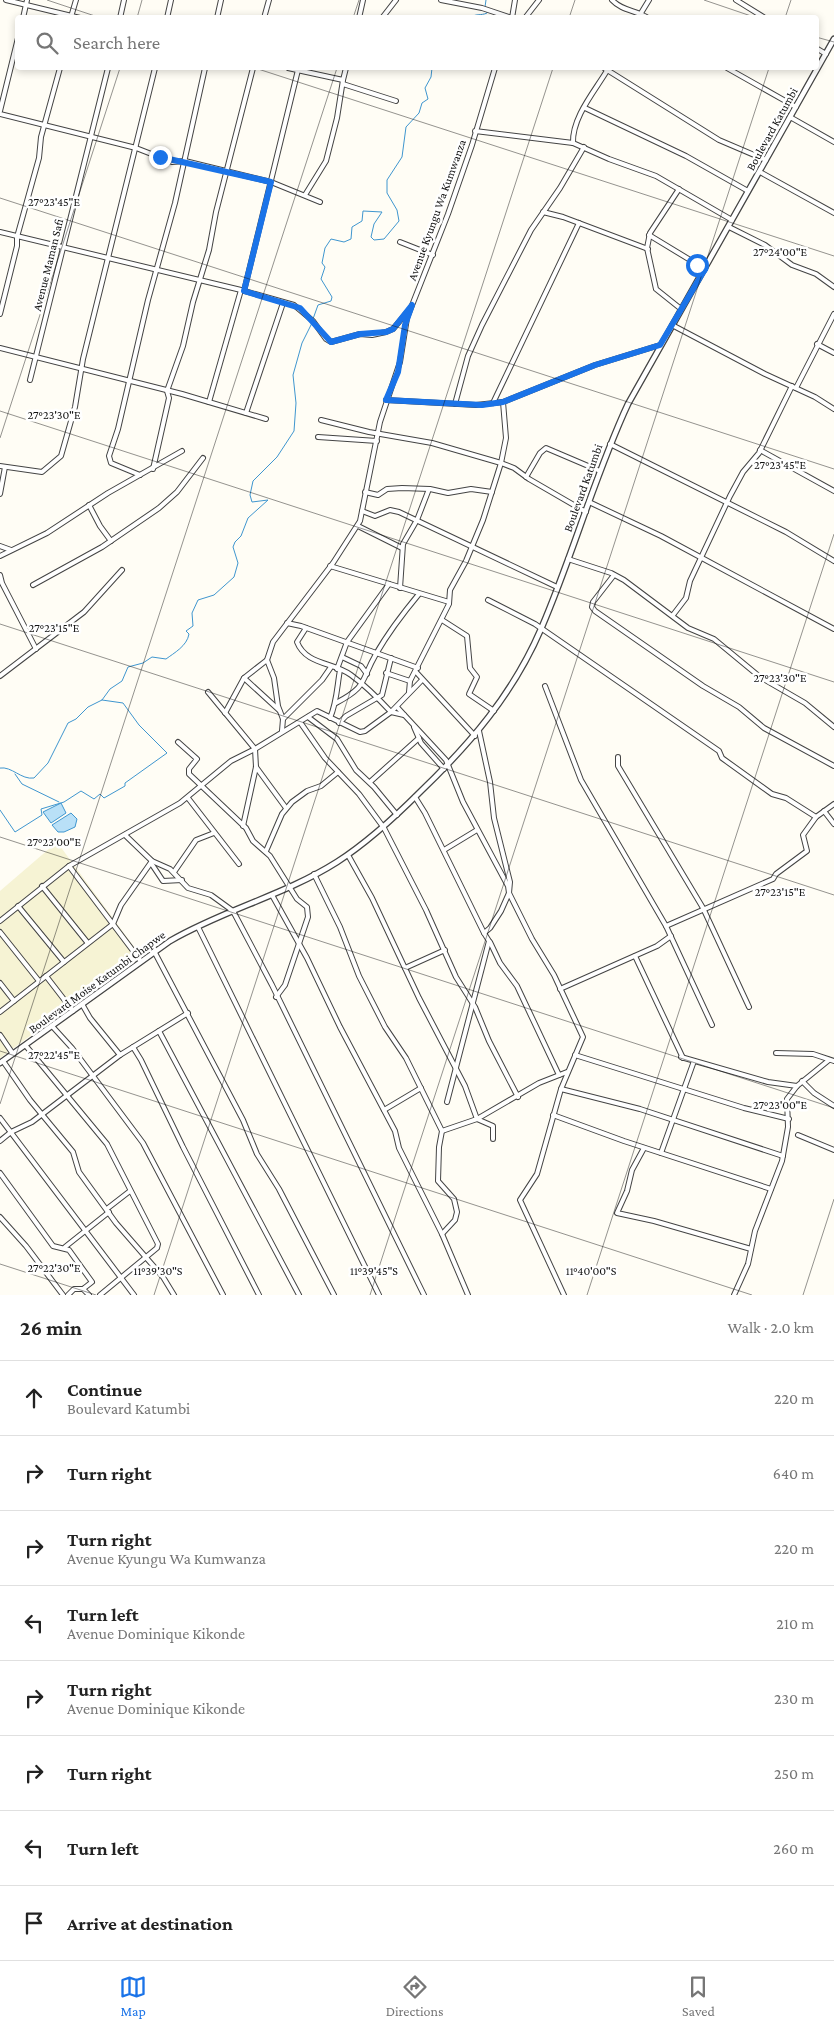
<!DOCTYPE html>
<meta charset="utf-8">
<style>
body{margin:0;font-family:"Crimson Pro",serif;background:#f6f6f6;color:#222}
.stop{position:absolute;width:15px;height:15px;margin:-11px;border:4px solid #1a73e8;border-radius:50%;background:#fff}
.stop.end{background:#1a73e8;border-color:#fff;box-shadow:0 1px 5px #0008}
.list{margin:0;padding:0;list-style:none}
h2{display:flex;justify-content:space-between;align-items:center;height:65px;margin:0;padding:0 20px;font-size:21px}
h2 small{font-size:16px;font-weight:400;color:#767676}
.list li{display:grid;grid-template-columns:32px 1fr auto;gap:15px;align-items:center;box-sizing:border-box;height:75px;padding:0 20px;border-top:1px solid #e0e0e0}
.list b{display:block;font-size:19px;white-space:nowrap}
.list p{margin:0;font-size:16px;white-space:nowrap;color:#767676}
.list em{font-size:16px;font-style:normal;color:#767676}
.icon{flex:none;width:28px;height:28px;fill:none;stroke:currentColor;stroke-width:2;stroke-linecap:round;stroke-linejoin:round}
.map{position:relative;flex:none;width:834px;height:1295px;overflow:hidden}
.search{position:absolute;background:#fff;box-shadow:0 2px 8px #0003;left:15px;right:15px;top:15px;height:55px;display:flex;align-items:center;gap:12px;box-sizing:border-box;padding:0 18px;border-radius:5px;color:#767676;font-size:19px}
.sheet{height:665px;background:#fff}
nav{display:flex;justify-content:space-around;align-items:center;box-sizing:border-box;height:70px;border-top:1px solid #e0e0e0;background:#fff;font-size:14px;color:#767676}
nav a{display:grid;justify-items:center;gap:2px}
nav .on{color:#1a73e8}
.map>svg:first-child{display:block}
.farmland{fill:#f6f3d4}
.water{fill:#b9e0f7;stroke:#3f96cf}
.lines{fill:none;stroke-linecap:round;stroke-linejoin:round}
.stream{stroke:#3f96cf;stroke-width:1}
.minor-casing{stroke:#444;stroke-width:6}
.tertiary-casing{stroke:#444;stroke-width:7}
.minor{stroke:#fff;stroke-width:4}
.tertiary{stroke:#fff;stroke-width:4.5}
.route{stroke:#1a73e8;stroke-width:6}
.ticks{fill:none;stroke:#111;stroke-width:1;stroke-opacity:0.45}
.labels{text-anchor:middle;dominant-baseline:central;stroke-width:5;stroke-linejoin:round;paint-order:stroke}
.street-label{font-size:12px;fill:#111;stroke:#fff}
.ticks-label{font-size:12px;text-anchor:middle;fill:#111;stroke:#fff;stroke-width:5;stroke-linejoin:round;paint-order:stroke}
</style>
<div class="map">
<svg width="834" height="1295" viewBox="0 0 834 1295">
<rect width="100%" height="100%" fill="#fffdf5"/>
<polygon class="farmland" points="57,842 140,955 0,1058 0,891"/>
<g class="water">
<polygon points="61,803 66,813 51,823 43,812"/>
<polygon points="71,813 77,819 75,827 64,832 58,832 52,825"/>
</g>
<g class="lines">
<g class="stream">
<polyline points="485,7 486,0"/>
<path d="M 470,18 C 475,13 481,16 487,13 L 487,11"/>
<polyline points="313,319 318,305 331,301 332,297 321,279 325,267 322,263 325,248 331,239 344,242 351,239 352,227 362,221 363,211 382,212 374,224 371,237 374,240 384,239 399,221 397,210 387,193 387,180 402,157 406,127 419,113 422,103 428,99 425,88 431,77 432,68"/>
<path d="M 0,768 C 12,766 21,780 34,778 L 48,763 L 68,723 L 76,719 L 88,707 L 102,700 L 110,689 L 122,681 L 128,667 L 143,663 L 152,657 L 166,659 C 174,653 187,646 189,634 L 186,631 L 193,626 L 192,613 L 198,600 L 214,595 L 234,577 L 238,563 L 233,547 L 235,542 L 241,536 L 248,518 L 268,500 L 252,502 L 250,495 L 253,481 L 277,457 L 294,431 L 296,403 L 293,375 L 302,343 L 312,323"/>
<polyline points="15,774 22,784 59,802"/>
<polyline points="0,810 15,832 42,815 41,809 64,802 81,791 94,799 100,794 104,798 125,786 125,783 167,753 139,725 123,703 102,700"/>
</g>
<defs>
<g id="minor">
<polyline points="6,0 80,18"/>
<polyline points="441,0 482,8 512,18"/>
<path d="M 612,0 C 622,11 636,10 648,18"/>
<polyline points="736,0 765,18"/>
<polyline points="71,17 76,0"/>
<polyline points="23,18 27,0"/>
<polyline points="120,18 124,0"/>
<polyline points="167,18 171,0"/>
<polyline points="217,18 221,0"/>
<polyline points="264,18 269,0"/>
<polyline points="359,18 363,0"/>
<polyline points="382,18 396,0"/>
<polyline points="512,18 515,0"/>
<polyline points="525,18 539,0"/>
<polyline points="638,18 649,0"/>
<polyline points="816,48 826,54"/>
<polyline points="288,68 343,80 346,68"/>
<polyline points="604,68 719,140 766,160"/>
<polyline points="727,68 796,107"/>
<polyline points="343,84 396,101"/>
<polyline points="585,108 686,156 748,191"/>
<polyline points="0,111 18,38"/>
<polyline points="0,114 136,148 172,162 185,161 271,182 320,202"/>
<polyline points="790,117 834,142"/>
<polyline points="475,131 573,143 609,159 656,176 732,220"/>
<path d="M 573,143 C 572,117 595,91 608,69"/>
<polyline points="760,172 834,213"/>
<polyline points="679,189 650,233 647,248 656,289 681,309"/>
<polyline points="305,195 326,161 337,118 343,80"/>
<polyline points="543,212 563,217 648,249"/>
<polyline points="729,227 765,245 792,265 816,274 834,287"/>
<polyline points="0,232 241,290 294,305 313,321 326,339 331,342 360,334 372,335 386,332 393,329 409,310"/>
<polyline points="649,235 705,269"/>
<polyline points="400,242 433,255"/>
<polyline points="244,291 298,70"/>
<polyline points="0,314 17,246 17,237 39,158 41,137 60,68"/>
<polyline points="672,325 765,374 815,397 834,409"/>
<polyline points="817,344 834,353"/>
<polyline points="0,348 182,394 266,419"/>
<polyline points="30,380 108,68"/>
<polyline points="796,388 834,314"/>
<polyline points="386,400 476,405 503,402 595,365 660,345"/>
<polyline points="209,402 241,290"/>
<polyline points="493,403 579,223"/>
<polyline points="455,404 468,356 482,325 531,230 560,188 584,147"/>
<polyline points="246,413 283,303"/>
<polyline points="321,420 369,432 432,443 501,463 514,468 529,479 586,512"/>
<polyline points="318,437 377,441"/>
<polyline points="610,444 786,532 834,561"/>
<polyline points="760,450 834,491"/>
<polyline points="0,466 42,472 61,456 75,407 83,359 155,68"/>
<polyline points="153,469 169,398 167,391 183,346 193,302 209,250 216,212 253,68"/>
<polyline points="140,475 111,463 109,456 118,429 148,300 175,203 205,68"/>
<polyline points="526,477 540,453 546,448 600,471"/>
<polyline points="365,492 378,495 387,489 402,488 430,489 448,493 471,489 492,492"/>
<polyline points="0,494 5,467"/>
<polyline points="589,502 661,536 834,629"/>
<polyline points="89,505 100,526 111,541"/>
<polyline points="362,511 375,516 390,510 399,512 557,587"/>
<polyline points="358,526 402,548"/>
<polyline points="0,546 11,550"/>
<polyline points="0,556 47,533 108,493 182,451"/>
<polyline points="568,559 611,573 624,580 688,628 714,639 760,677 805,703 834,727"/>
<polyline points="330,566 449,602"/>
<polyline points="0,575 2,583 36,649"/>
<polyline points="614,575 593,602 592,607 595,611 703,686 739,707 764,728 834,766"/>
<polyline points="33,585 102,547 159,508 177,492 203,458"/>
<polyline points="400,588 403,544 417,520 429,489"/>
<polyline points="488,600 535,624 719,751 722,758 772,794 786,798 816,817"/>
<polyline points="673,615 686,598 690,581 730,496 743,472 759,453 792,386"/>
<polyline points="442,620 467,636 470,668 477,677 469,694 494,711"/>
<polyline points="287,623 301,626 418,668"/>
<path d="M 306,628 L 297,642 C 306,665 333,662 351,675 C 366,686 378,698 391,712 L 422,680"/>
<polyline points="342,657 361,666 367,674"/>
<polyline points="337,669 347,642 389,584"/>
<polyline points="416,672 475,736"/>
<polyline points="386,673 410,681"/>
<polyline points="0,676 84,612 122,570"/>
<polyline points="244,678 279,710"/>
<polyline points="545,686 581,780 666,926 712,1025"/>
<polyline points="208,692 255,749 256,767 243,826"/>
<polyline points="409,692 410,681 449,604 450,590 466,561 483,520 501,463 506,438 503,402"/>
<path d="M 336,703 C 368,686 360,682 376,654 C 388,633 404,612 419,594"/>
<polyline points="397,707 446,760 463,802 508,886 509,893 532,939 554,975 583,1037 561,1089 537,1174 520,1200 564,1295"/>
<polyline points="225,713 244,678 267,660"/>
<polyline points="308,717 337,739 356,770 374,787 397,815"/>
<path d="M 330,718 C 337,702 337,686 340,670"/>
<polyline points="283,719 322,680 331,667"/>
<polyline points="300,722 325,758 359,794 384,828 426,910 456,977 475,1007 489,1041 518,1097"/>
<polyline points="339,723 346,716 382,695 391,658"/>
<polyline points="414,727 421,743 444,769"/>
<polyline points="282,731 283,719 278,706 274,678 267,660 273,642 333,563 360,521 380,422 400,362 407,318 448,214 472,145 495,68"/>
<polyline points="178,742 197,759 189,769 189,774 246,828 253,841 270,856 297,899 307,907 308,917 285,985 276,997"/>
<polyline points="618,757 618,766 703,908 749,1007"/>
<polyline points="256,767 286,808"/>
<polyline points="370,782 419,738"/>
<polyline points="415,797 425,813 484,933"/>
<polyline points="188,798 239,864"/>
<polyline points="824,811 834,824"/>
<polyline points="125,835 152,861 170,869 188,888 211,895 233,911 272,985 424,1295"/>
<polyline points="444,850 477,830"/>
<polyline points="266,851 282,814 292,802 307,791 321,786 338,772"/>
<polyline points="348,855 372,898 419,998 465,1086 477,1119 493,1126 493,1139"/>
<polyline points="151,863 163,881 182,880"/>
<polyline points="69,866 140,960"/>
<polyline points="174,872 196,840 214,833"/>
<polyline points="314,874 340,927 359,976 385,1027 406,1058 442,1131 439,1147 438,1181 454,1199 457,1212 455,1220 442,1234"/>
<polyline points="42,886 87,942"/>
<polyline points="272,895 307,958 340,1027 395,1131 399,1148 442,1234 468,1295"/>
<polyline points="18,906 64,962"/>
<polyline points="0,921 69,866 180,803 231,761 255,749 317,711 360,732 365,731 391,712 404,715"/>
<polyline points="666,926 773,879 776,874 807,851 803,835 816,817 834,804"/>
<polyline points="198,927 379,1295"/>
<polyline points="0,932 39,981"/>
<polyline points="490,942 500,963 517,986 559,1075"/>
<polyline points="154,951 243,1120 257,1154 279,1189 334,1295"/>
<polyline points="635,956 683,1058"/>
<polyline points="405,968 445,950"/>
<polyline points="46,976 73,1011"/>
<polyline points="0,983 14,1001"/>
<polyline points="560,989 657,946 671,936"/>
<polyline points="82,1004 90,1018 120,1055 133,1047 141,1060 183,1147 259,1295"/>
<polyline points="0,1012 113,924 121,905 152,861"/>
<polyline points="52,1026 72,1048 143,1143 223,1295"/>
<polyline points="159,1031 299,1295"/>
<polyline points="0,1035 13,1054"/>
<polyline points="26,1046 107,1144 158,1244 157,1248 100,1295"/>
<polyline points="133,1047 188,1013"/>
<polyline points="776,1053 813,1054 834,1061"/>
<polyline points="575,1055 744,1108 789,1119"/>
<polyline points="681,1057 768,1082 797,1086"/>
<polyline points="3,1061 30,1100 73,1152 79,1172 116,1223 163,1277 174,1295"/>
<polyline points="802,1081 814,1093 834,1106"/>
<polyline points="561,1089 640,1109 783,1156"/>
<polyline points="447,1102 489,941 484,933 490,928 501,911 509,893 510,882 494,818 490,782 479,731"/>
<polyline points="384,1110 421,1088"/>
<polyline points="553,1115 624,1141 771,1189"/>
<polyline points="0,1118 134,1295"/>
<polyline points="442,1131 477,1119 539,1083 567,1072"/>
<polyline points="798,1135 834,1150"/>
<polyline points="0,1141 11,1132 32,1122 120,1055"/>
<polyline points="644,1148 632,1170 627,1191 617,1213 654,1221 751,1249"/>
<polyline points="661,1153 694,1061"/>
<polyline points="0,1173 53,1246 69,1250 92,1282 83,1289 74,1289 68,1295"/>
<polyline points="108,1208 130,1191"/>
<polyline points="0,1217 26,1246 63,1295"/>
<polyline points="65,1247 109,1212"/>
<polyline points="83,1289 89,1295"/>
<polyline points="734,1295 748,1264 755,1231 782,1161 788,1127 787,1099 797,1086 829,1060"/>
</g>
<path id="tertiary" d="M 0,1063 L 170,941 C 223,910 285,895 337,862 C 368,842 394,818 420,792 C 470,744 513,694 541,629 C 573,555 594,477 628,404 L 834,39"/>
</defs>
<use href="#minor" class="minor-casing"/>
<use href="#tertiary" class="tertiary-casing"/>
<use href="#minor" class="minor"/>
<use href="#tertiary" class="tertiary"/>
</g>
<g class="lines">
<polyline class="route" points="160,157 271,182 244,291 300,308 331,342 360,334 386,332 393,329 412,305 405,325 398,372 386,400 482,405 503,402 595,365 660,345 705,269 697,265"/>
</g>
<path class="ticks" d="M 47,0 L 101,18M 704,0 L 757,18M 137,18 L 142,0M 353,18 L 359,0M 569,18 L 575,0M 785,18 L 791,0M 816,37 L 834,42M 255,68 L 834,256M 0,198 L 834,469M 0,411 L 834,682M 0,438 L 120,68M 0,624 L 834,895M 0,837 L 834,1108M 0,1051 L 752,1295M 0,1104 L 337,68M 0,1264 L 96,1295M 154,1295 L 553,68M 370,1295 L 769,68M 587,1295 L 834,534M 803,1295 L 834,1199"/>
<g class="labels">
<g class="street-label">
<text transform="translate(772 129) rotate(-61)">Boulevard Katumbi</text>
<text transform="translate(437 210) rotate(-70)">Avenue Kyungu Wa Kumwanza</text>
<text transform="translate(48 265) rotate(-76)">Avenue Maman Safi</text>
<text transform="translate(583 488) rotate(-70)">Boulevard Katumbi</text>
<text transform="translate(97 982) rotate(-36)">Boulevard Moise Katumbi Chapwe</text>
</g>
</g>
<g class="ticks-label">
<text x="54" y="206">27°23'45"E</text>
<text x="780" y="256">27°24'00"E</text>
<text x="54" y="419">27°23'30"E</text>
<text x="780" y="469">27°23'45"E</text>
<text x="54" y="632">27°23'15"E</text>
<text x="780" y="682">27°23'30"E</text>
<text x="54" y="846">27°23'00"E</text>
<text x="780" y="896">27°23'15"E</text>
<text x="54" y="1059">27°22'45"E</text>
<text x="780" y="1109">27°23'00"E</text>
<text x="54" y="1272">27°22'30"E</text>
<text x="158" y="1275">11°39'30"S</text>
<text x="374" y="1275">11°39'45"S</text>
<text x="591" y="1275">11°40'00"S</text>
</g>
</svg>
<div class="stop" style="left:697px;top:265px"></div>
<div class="stop end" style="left:160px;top:157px"></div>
<div class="search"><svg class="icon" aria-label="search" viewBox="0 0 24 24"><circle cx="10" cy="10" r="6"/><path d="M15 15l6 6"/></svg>Search here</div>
</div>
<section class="sheet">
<h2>26 min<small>Walk · 2.0 km</small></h2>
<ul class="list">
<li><svg class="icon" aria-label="ahead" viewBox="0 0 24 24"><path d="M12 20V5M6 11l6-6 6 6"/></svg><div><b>Continue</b><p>Boulevard Katumbi</p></div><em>220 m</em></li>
<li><svg class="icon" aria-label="right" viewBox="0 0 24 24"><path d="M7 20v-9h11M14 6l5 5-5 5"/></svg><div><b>Turn right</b></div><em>640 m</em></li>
<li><svg class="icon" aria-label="right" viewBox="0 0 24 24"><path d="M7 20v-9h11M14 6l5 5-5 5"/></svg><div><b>Turn right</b><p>Avenue Kyungu Wa Kumwanza</p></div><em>220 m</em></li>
<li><svg class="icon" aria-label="left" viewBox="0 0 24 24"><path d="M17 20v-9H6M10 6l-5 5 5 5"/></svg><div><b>Turn left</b><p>Avenue Dominique Kikonde</p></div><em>210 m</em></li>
<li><svg class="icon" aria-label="right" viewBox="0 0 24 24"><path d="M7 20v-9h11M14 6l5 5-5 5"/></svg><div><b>Turn right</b><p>Avenue Dominique Kikonde</p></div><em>230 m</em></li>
<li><svg class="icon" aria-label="right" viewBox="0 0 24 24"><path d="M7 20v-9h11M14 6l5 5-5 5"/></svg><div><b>Turn right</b></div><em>250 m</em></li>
<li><svg class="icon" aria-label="left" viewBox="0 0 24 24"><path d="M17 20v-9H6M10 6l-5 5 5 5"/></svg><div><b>Turn left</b></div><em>260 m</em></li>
<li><svg class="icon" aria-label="arrive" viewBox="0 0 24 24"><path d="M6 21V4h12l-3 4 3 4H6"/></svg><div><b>Arrive at destination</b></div></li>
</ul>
</section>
<nav>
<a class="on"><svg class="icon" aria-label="map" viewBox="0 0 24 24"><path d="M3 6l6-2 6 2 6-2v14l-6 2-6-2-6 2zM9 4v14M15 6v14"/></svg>Map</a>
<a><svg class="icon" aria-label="directions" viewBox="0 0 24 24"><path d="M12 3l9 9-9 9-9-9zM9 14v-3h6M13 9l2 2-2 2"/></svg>Directions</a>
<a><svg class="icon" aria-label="saved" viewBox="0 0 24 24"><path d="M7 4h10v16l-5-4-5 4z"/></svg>Saved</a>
</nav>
